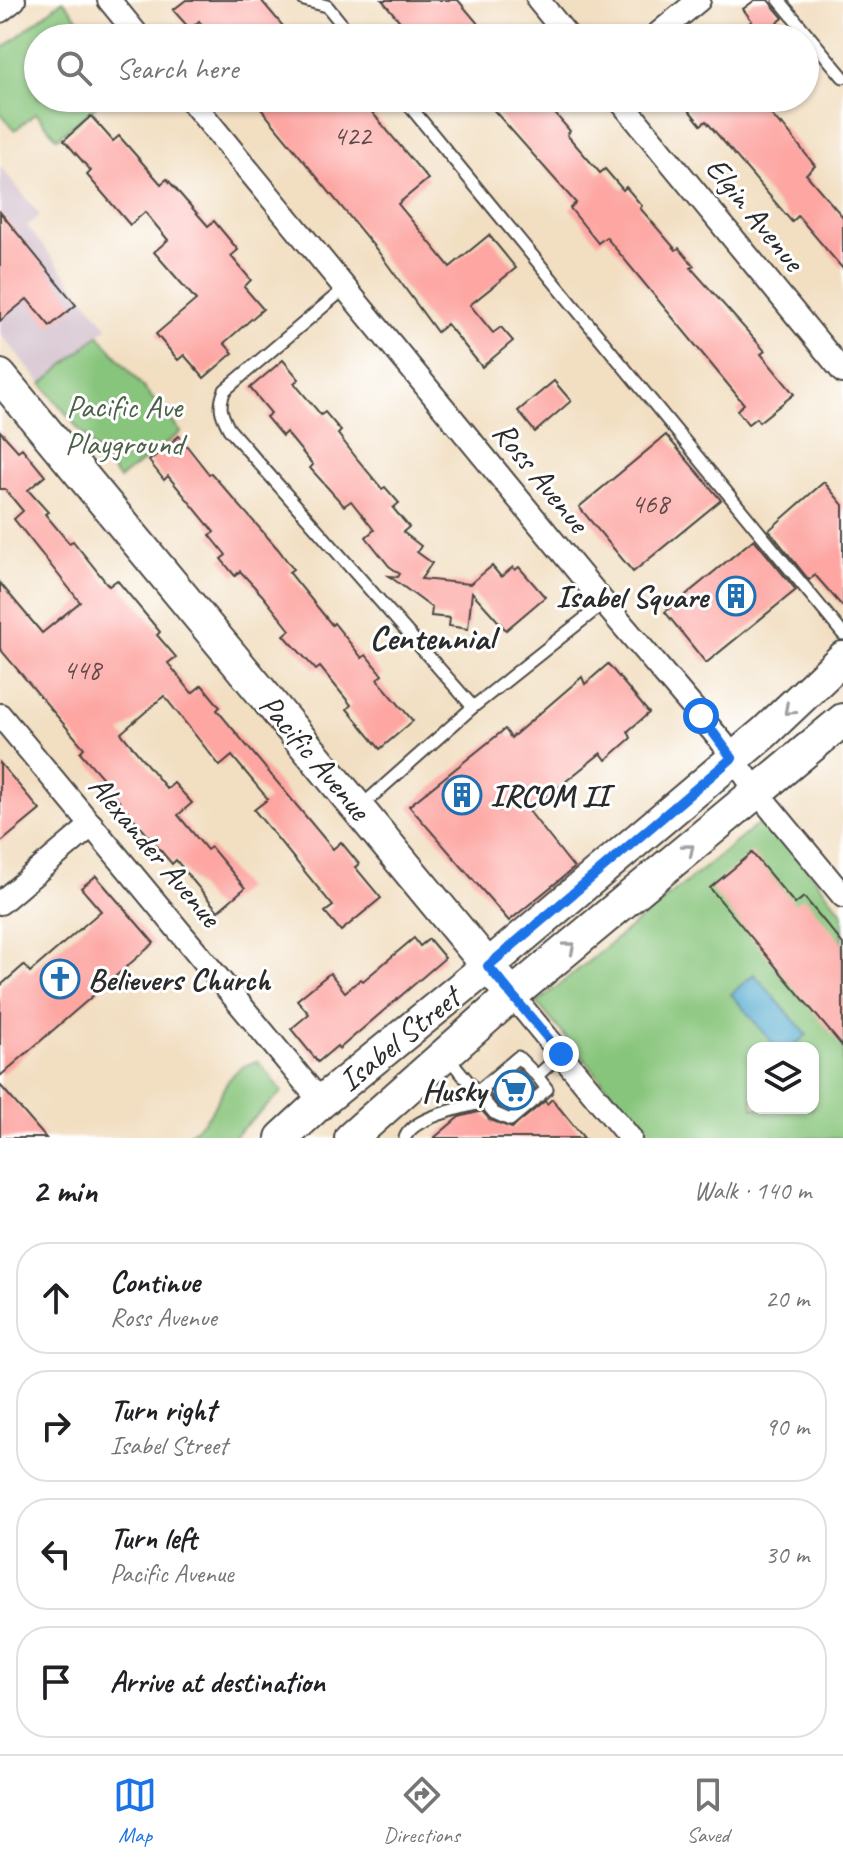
<!DOCTYPE html>
<meta charset="utf-8">
<style>
body{margin:0;font-family:Caveat,sans-serif;background:#f6f6f6;color:#202124}
.controls{position:absolute;right:24px;bottom:24px;display:grid;overflow:hidden;border-radius:16px;box-shadow:0 2px 6px #0004}
.controls button{width:72px;height:72px;display:grid;place-items:center;padding:0;border:0;border-bottom:2px solid #e0e0e0;background:#fff;color:#202124;font:40px sans-serif}
.stop{position:absolute;width:24px;height:24px;margin:-18px;border:6px solid #1a73e8;border-radius:50%;background:#fff}
.stop.end{background:#1a73e8;border-color:#fff;box-shadow:0 2px 8px #0008}
.list{margin:0;padding:0;list-style:none}
h2{display:flex;justify-content:space-between;align-items:center;height:104px;margin:0;padding:0 32px;font-size:34px}
h2 small{font-size:26px;font-weight:400;color:#757577}
.list li{display:grid;grid-template-columns:52px 1fr auto;gap:24px;align-items:center;box-sizing:border-box;height:112px;margin:0 16px 16px;padding:0 16px;border:2px solid #e0e0e0;border-radius:32px}
.list b{display:block;font-size:30px;white-space:nowrap}
.list p{margin:0;font-size:26px;white-space:nowrap;color:#757577}
.list em{font-size:26px;font-style:normal;color:#757577}
.icon{flex:none;width:44px;height:44px;fill:none;stroke:currentColor;stroke-width:2;stroke-linecap:round;stroke-linejoin:round}
.map{position:relative;flex:none;width:843px;height:1138px;overflow:hidden}
.search{position:absolute;background:#fff;box-shadow:0 2px 6px #0004;left:24px;right:24px;top:24px;height:88px;display:flex;align-items:center;gap:20px;box-sizing:border-box;padding:0 28px;border-radius:44px;color:#757577;font-size:30px}
.sheet{height:616px;background:#fff}
nav{display:flex;justify-content:space-around;align-items:center;box-sizing:border-box;height:112px;border-top:2px solid #e0e0e0;background:#fff;font-size:22px;color:#757577}
nav a{display:grid;justify-items:center;gap:4px}
nav .on{color:#1a73e8}
.map>svg:first-child{display:block}
.industrial{fill:#d1bdcb}
.green{fill:#88c57c;stroke:#5a7854;stroke-width:2;fill-rule:evenodd}
.water{fill:#52abcf;stroke:#3e6b7d;stroke-width:2}
.building{fill:#fda6a2}
.lines{fill:none;stroke-linecap:round;stroke-linejoin:round}
.lane-casing{stroke:#494642;stroke-width:15}
.street-casing{stroke:#494642;stroke-width:26}
.secondary-casing{stroke:#494642;stroke-width:36}
.lane{stroke:#fff;stroke-width:11}
.street{stroke:#fff;stroke-width:22}
.secondary{stroke:#fff;stroke-width:32}
.oneway{stroke:#a0a0a0}
.route{stroke:#1a73e8;stroke-width:10}
.labels{text-anchor:middle;dominant-baseline:central;stroke-width:6;stroke-linejoin:round;paint-order:stroke}
.number-label{font-size:28px;fill:#604a49}
.street-label{font-size:32px;fill:#2b2b2b;stroke:#fff}
.park-label{font-size:32px;fill:#4c6147;stroke:#fff}
.poi-label{font-size:32px;font-weight:bold;fill:#2b2b2b;stroke:#fff;text-anchor:end}
.neighbourhood-label{font-size:34px;font-weight:bold;fill:#2b2b2b;stroke:#fff}
</style>
<div class="map">
<svg width="843" height="1138" viewBox="0 0 843 1138">
<rect width="100%" height="100%" fill="#fff"/>
<filter id="ink" filterUnits="userSpaceOnUse"><feTurbulence type="fractalNoise" baseFrequency=".0125" numOctaves="2"/><feDisplacementMap in="SourceGraphic" scale="16" xChannelSelector="R" yChannelSelector="G"/><feConvolveMatrix kernelMatrix="1 2 1 2 8 2 1 2 1" color-interpolation-filters="sRGB"/></filter>
<filter id="wash" filterUnits="userSpaceOnUse"><feTurbulence type="fractalNoise" baseFrequency=".006" numOctaves="4" result="noise"/><feDisplacementMap in="SourceGraphic" scale="32" xChannelSelector="R" yChannelSelector="G"/><feGaussianBlur stdDeviation="1.8" result="paint"/><feColorMatrix in="noise" values="0 0 0 0 0 0 0 0 0 0 0 0 0 0 0 0 0 1.4 0 .05"/><feComposite in="paint" operator="in"/></filter>
<g filter="url(#wash)">
<rect width="100%" height="100%" fill="#f2dfc2"/>
<polygon class="industrial" points="0,166 40,215 27,226 107,327 42,384 0,333"/>
<g class="green">
<polygon points="63,0 94,38 38,38 38,98 106,98 57,138 36,113 15,130 0,112 0,51"/>
<polygon points="99,335 181,432 119,479 42,384"/>
<path d="M 766,818 L 843,913 L 843,1138 L 650,1138 L 537,1003 ZM 753,1048 L 813,1048 L 813,1108 L 753,1108 Z"/>
<path d="M 258,1061 L 282,1092 L 232,1138 L 184,1138 C 191,1131 202,1125 208,1116 C 225,1093 224,1069 258,1061 Z"/>
</g>
<polygon class="water" points="754,974 807,1035 791,1048 777,1048 731,994"/>
<g id="blocks">
<g class="building">
<polygon points="186,0 261,0 283,26 268,38 212,38 199,21 190,29 173,10"/>
<polygon points="382,0 458,0 490,38 414,38"/>
<polygon points="755,0 768,0 783,18 759,38 748,24 752,21 743,9"/>
<polygon points="252,98 360,98 428,179 398,204 450,267 489,235 516,268 470,305 493,333 501,327 513,341 482,367 447,324 437,332 377,250"/>
<polygon points="483,98 565,98 551,109 570,131 567,135 600,173 605,169 623,190 626,187 642,206 640,208 676,250 679,248 694,266 691,268 765,351 761,354 794,394 759,422 756,418 748,424 737,410 744,404 606,237 598,243 570,208 576,203"/>
<polygon points="679,98 757,98 781,126 782,124 815,166 806,174 843,217 843,269 798,216 792,222 706,121 701,125"/>
<polygon points="91,116 113,141 119,136 161,184 167,179 208,226 214,221 238,250 231,256 251,280 244,287 263,309 224,343 233,353 204,378 184,355 178,360 156,334 196,300 154,252 168,240 145,212 130,225 87,175 91,171 64,140"/>
<polygon points="0,212 76,305 50,326 27,299 0,321"/>
<polygon points="283,360 299,379 294,383 321,415 325,412 341,431 338,434 358,460 382,489 385,487 399,503 393,508 409,527 403,532 421,546 417,552 432,563 421,579 470,584 492,566 501,577 513,567 515,570 519,567 545,597 506,630 472,592 468,629 449,626 450,618 431,616 432,608 389,576 398,577 400,574 389,566 366,537 374,530 351,501 344,506 310,468 313,465 286,432 282,436 266,417 271,413 250,388"/>
<polygon points="554,381 571,401 535,432 518,411"/>
<polygon points="0,431 18,451 22,448 45,476 28,490 48,512 45,514 69,543 73,541 109,586 117,580 160,632 157,635 176,657 168,663 192,693 202,685 220,707 217,710 333,849 341,842 359,864 355,867 381,898 341,931 325,912 333,906 254,810 268,799 232,756 220,766 164,696 121,733 167,789 174,783 192,803 178,815 207,850 211,847 245,888 218,911 176,860 172,864 106,786 108,784 80,752 84,748 0,649 0,583 42,633 80,602 14,519 23,511 5,489 0,489"/>
<polygon points="666,435 721,500 633,572 579,507"/>
<polygon points="179,436 209,474 211,473 278,549 293,569 289,572 332,625 334,623 362,658 366,655 382,675 377,679 413,721 380,749 347,709 351,705 320,667 316,670 284,635 290,630 262,595 240,571 235,576 221,559 226,555 210,535 214,532 168,476 164,480 149,461"/>
<polygon points="824,482 843,505 843,607 815,575 809,580 769,530"/>
<polygon points="754,539 796,590 706,663 665,612"/>
<polygon points="608,664 649,713 628,731 631,738 606,760 601,753 529,811 574,868 509,921 409,806 505,729 511,738 582,677 585,684"/>
<polygon points="0,763 40,810 0,843"/>
<polygon points="752,853 795,904 804,897 843,944 843,1047 710,888"/>
<polygon points="96,876 154,943 0,1076 0,986 24,965 30,972 101,911 81,888"/>
<polygon points="414,938 420,946 429,939 445,958 339,1049 337,1046 318,1062 291,1029 309,1014 297,1000 330,973 345,992 361,979 363,981"/>
<polygon points="518,1069 535,1088 509,1110 499,1106 489,1093"/>
<polygon points="0,1085 46,1138 0,1138"/>
<polygon points="552,1099 584,1138 434,1138 459,1117 482,1111 490,1120 512,1128 545,1101 547,1104"/>
</g>
</g>
</g>
<g filter="url(#ink)">
<use href="#blocks" fill-opacity="0" stroke="#494642" stroke-width="2"/>
<g class="lines">
<defs>
<g id="lane">
<polyline points="304,0 327,6 353,38"/>
<polyline points="779,0 843,77"/>
<polyline points="403,98 843,634"/>
<path d="M 345,288 L 225,390 C 218,406 221,414 229,429 L 473,707"/>
<polyline points="359,808 473,707 604,603"/>
<polyline points="448,1057 494,1113 510,1120 547,1089 537,1076"/>
<polyline points="477,1092 518,1057 537,1076 561,1054"/>
<path d="M 405,1138 C 412,1117 463,1108 484,1102"/>
</g>
<g id="street">
<polyline points="109,0 140,38"/>
<polyline points="538,0 569,38"/>
<polyline points="0,11 14,0"/>
<polyline points="653,38 699,0"/>
<polyline points="189,98 604,603 722,742 757,792 843,896"/>
<polyline points="618,98 843,372"/>
<polyline points="0,715 321,1102"/>
<polyline points="0,903 92,825"/>
<polyline points="512,995 630,1138"/>
</g>
<g id="secondary">
<polyline points="0,376 512,995"/>
<polyline points="282,1138 321,1102 488,966 765,732 843,658"/>
<polyline points="351,1138 512,995 843,720"/>
</g>
</defs>
<use href="#lane" class="lane-casing"/>
<use href="#street" class="street-casing"/>
<use href="#secondary" class="secondary-casing"/>
<use href="#lane" class="lane"/>
<use href="#street" class="street"/>
<use href="#secondary" class="secondary"/>
</g>
<defs><path id="oneway-chevron" d="M-2-3.5L2.5 0L-2 3.5" fill="none" stroke-width="1.6" stroke-linecap="round" stroke-linejoin="round" transform="scale(2)"/></defs>
<g class="oneway">
<use href="#oneway-chevron" transform="translate(789 710) rotate(138)"/>
<use href="#oneway-chevron" transform="translate(689 849) rotate(-40)"/>
<use href="#oneway-chevron" transform="translate(570 947) rotate(-40)"/>
</g>
</g>
<g class="lines" filter="url(#ink)">
<polyline class="route" points="561,1054 488,966 732,758 701,716"/>
</g>
<defs>
<symbol id="building-ring" viewBox="-11 -11 22 22"><circle r="9.5" fill="#fff" stroke="#1f6fb2" stroke-width="1.5"/><path d="M-4-6H4V6H1V3H-1V6H-4ZM-2.5-4.3h1.7v1.8h-1.7ZM.8-4.3h1.7v1.8H.8ZM-2.5-1h1.7V.8h-1.7ZM.8-1h1.7V.8H.8Z" fill="#1f6fb2"/></symbol>
<symbol id="church-ring" viewBox="-11 -11 22 22"><circle r="9.5" fill="#fff" stroke="#1f6fb2" stroke-width="1.5"/><path d="M-1.2-6h2.4v3.5h3.3v2.4h-3.3V6h-2.4V-.1h-3.3v-2.4h3.3Z" fill="#1f6fb2"/></symbol>
<symbol id="supermarket-ring" viewBox="-11 -11 22 22"><circle r="9.5" fill="#fff" stroke="#1f6fb2" stroke-width="1.5"/><path d="M-6-5.5h2.5l.6 2H6L4.5 2H-2.5L-4.4-4H-6ZM-1.5 3.2a1.3 1.3 0 1 0 .1 0ZM3 3.2a1.3 1.3 0 1 0 .1 0Z" fill="#1f6fb2"/></symbol>
</defs>
<g fill-rule="evenodd">
<use href="#building-ring" x="714" y="574" width="44" height="44"/>
<use href="#building-ring" x="440" y="773" width="44" height="44"/>
<use href="#church-ring" x="38" y="957" width="44" height="44"/>
<use href="#supermarket-ring" x="492" y="1068" width="44" height="44"/>
</g>
<g class="labels">
<g class="number-label">
<text x="352" y="135">422</text>
<text x="650" y="503">468</text>
<text x="82" y="669">448</text>
</g>
<g class="street-label">
<text transform="translate(755 214) rotate(51)">Elgin Avenue</text>
<text transform="translate(541 477) rotate(51)">Ross Avenue</text>
<text transform="translate(315 757) rotate(50)">Pacific Avenue</text>
<text transform="translate(155 851) rotate(50)">Alexander Avenue</text>
<text transform="translate(399 1039) rotate(-39)">Isabel Street</text>
</g>
<g class="park-label">
<text x="124" y="406">Pacific Ave<tspan x="124" dy="37">Playground</tspan></text>
</g>
<g class="poi-label">
<text x="708" y="596">Isabel Square</text>
<text x="490" y="795" text-anchor="start">IRCOM II</text>
<text x="88" y="979" text-anchor="start">Believers Church</text>
<text x="486" y="1090">Husky</text>
</g>
<g class="neighbourhood-label">
<text x="432" y="637">Centennial</text>
</g>
</g>
</svg>
<div class="controls">
<button><svg class="icon" aria-label="layers" viewBox="0 0 24 24"><path d="M12 4l9 5-9 5-9-5zM3 14l9 5 9-5"/></svg></button>
</div>
<div class="stop" style="left:701px;top:716px"></div>
<div class="stop end" style="left:561px;top:1054px"></div>
<div class="search"><svg class="icon" aria-label="search" viewBox="0 0 24 24"><circle cx="10" cy="10" r="6"/><path d="M15 15l6 6"/></svg>Search here</div>
</div>
<section class="sheet">
<h2>2 min<small>Walk · 140 m</small></h2>
<ul class="list">
<li><svg class="icon" aria-label="ahead" viewBox="0 0 24 24"><path d="M12 20V5M6 11l6-6 6 6"/></svg><div><b>Continue</b><p>Ross Avenue</p></div><em>20 m</em></li>
<li><svg class="icon" aria-label="right" viewBox="0 0 24 24"><path d="M7 20v-9h11M14 6l5 5-5 5"/></svg><div><b>Turn right</b><p>Isabel Street</p></div><em>90 m</em></li>
<li><svg class="icon" aria-label="left" viewBox="0 0 24 24"><path d="M17 20v-9H6M10 6l-5 5 5 5"/></svg><div><b>Turn left</b><p>Pacific Avenue</p></div><em>30 m</em></li>
<li><svg class="icon" aria-label="arrive" viewBox="0 0 24 24"><path d="M6 21V4h12l-3 4 3 4H6"/></svg><div><b>Arrive at destination</b></div></li>
</ul>
</section>
<nav>
<a class="on"><svg class="icon" aria-label="map" viewBox="0 0 24 24"><path d="M3 6l6-2 6 2 6-2v14l-6 2-6-2-6 2zM9 4v14M15 6v14"/></svg>Map</a>
<a><svg class="icon" aria-label="directions" viewBox="0 0 24 24"><path d="M12 3l9 9-9 9-9-9zM9 14v-3h6M13 9l2 2-2 2"/></svg>Directions</a>
<a><svg class="icon" aria-label="saved" viewBox="0 0 24 24"><path d="M7 4h10v16l-5-4-5 4z"/></svg>Saved</a>
</nav>
